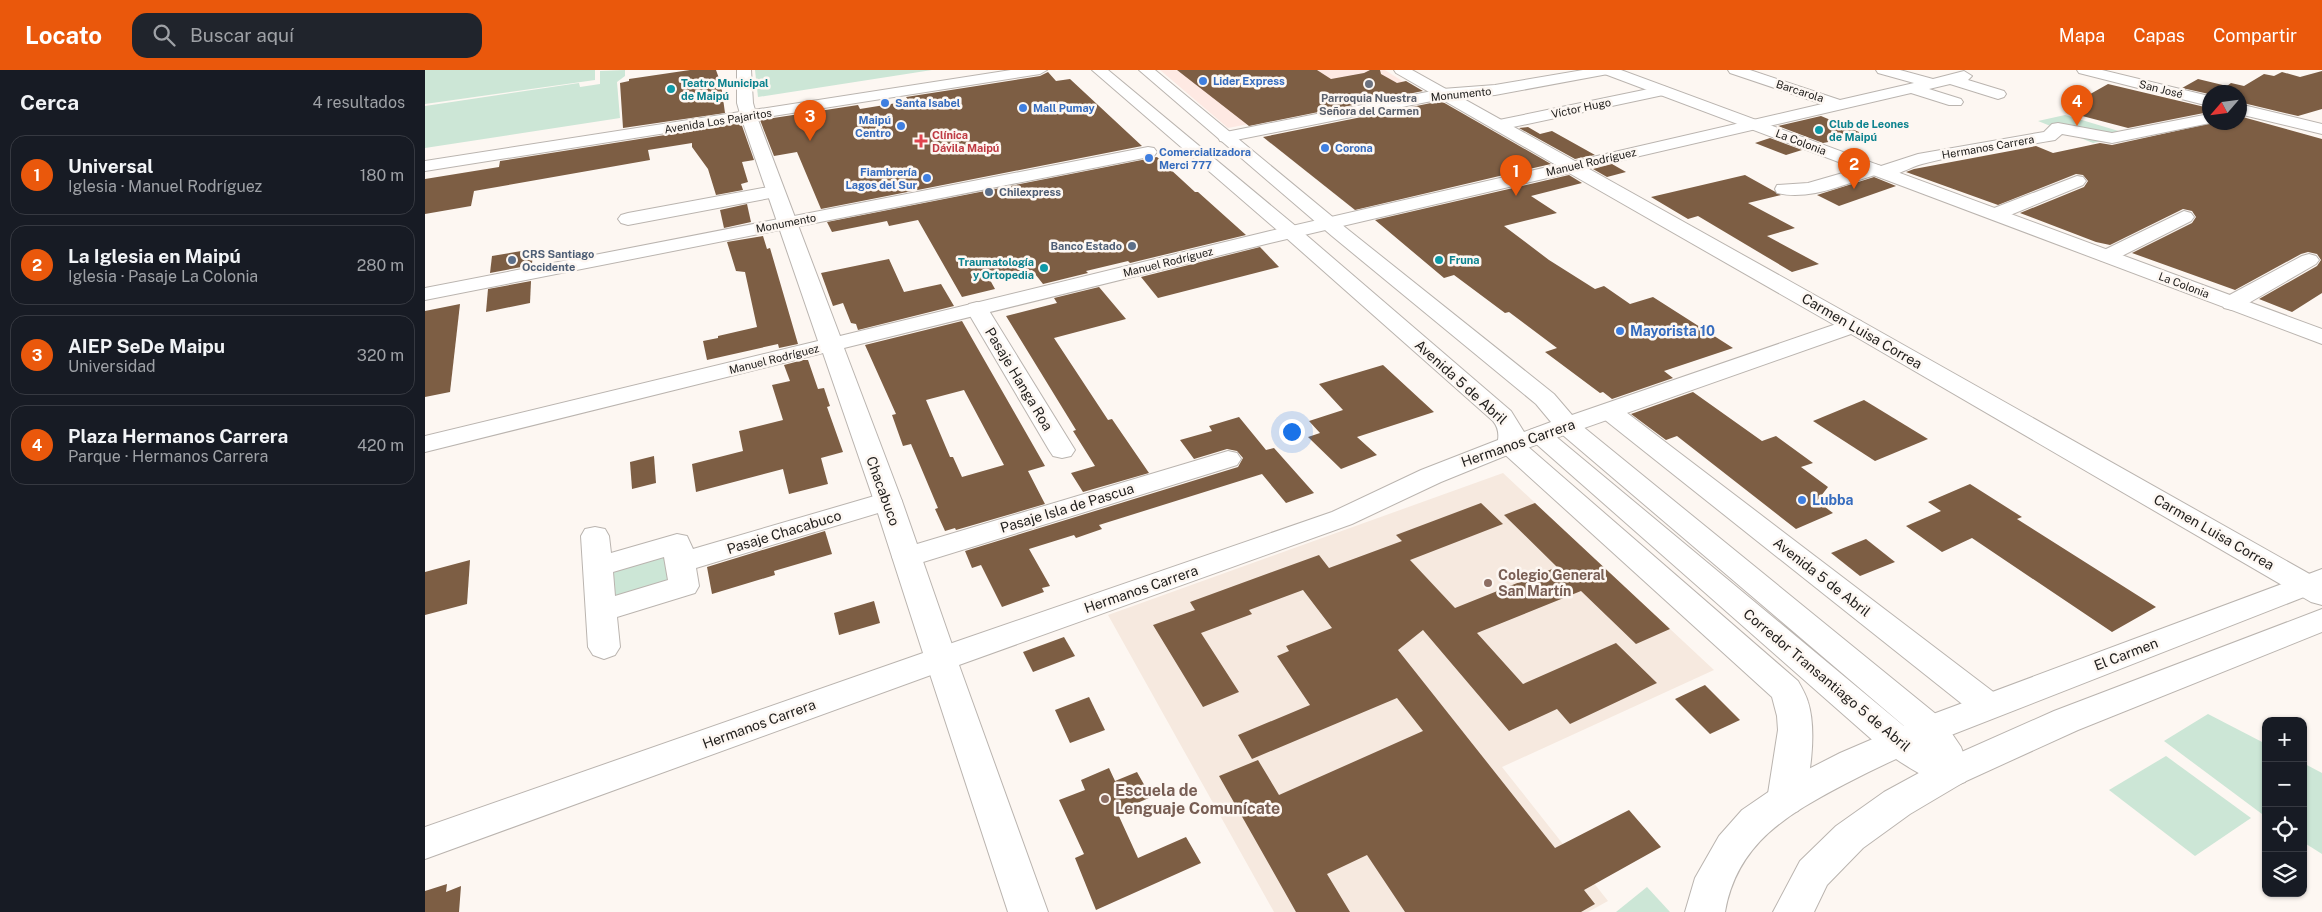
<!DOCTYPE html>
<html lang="es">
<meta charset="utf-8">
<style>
body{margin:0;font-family:"Public Sans",sans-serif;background:#20242c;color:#f1f3f6}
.controls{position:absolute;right:15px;bottom:15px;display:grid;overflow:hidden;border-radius:10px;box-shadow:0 1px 4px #0004}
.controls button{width:45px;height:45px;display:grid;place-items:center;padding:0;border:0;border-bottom:1px solid #363941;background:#171b24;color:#f1f3f6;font:25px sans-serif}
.compass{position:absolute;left:1777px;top:15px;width:45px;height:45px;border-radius:50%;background:#171b24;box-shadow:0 1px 4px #0004;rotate:242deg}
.you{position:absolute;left:866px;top:361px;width:18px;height:18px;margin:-12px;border:4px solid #fff;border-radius:50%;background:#1a73e8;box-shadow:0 0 0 8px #1a73e833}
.badge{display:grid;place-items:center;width:32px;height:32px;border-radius:50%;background:#ea580c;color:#fff;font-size:16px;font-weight:700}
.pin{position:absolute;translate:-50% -41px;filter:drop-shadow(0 1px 2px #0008)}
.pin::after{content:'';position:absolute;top:26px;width:18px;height:15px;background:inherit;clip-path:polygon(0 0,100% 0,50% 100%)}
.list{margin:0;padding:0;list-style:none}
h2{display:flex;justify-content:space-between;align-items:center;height:65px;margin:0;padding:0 20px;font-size:21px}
h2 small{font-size:16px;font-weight:400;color:#9ea1a6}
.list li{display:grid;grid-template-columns:32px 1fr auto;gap:15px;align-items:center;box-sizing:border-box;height:80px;margin:0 10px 10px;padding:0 10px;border:1px solid #363941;border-radius:15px}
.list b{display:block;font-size:19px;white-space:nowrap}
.list p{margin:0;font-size:16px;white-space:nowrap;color:#9ea1a6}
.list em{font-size:16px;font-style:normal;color:#9ea1a6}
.icon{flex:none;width:28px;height:28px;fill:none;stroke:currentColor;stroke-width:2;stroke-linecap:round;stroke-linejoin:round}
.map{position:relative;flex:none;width:1897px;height:842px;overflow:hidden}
header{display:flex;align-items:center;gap:30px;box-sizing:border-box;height:70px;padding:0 25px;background:#ea580c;color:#fff}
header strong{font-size:24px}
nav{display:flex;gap:28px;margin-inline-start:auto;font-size:18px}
.search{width:350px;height:45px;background:#20242c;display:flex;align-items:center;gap:12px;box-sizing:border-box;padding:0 18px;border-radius:15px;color:#9ea1a6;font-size:19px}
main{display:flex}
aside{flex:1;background:#171b24}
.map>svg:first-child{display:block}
.commercial{fill:#fee9e3}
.built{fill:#f6e9df}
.green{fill:#cce6d6}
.building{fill:#7d5e44;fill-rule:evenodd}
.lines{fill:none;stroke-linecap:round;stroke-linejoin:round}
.street-casing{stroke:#bab4af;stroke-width:2}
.secondary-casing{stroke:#bab4af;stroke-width:2}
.primary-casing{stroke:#bab4af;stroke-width:2}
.street{fill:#fff;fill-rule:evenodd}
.secondary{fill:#fff;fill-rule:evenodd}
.primary{fill:#fff;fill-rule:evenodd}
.shop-dot{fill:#3f7fe0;stroke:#fdf7f2;stroke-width:2}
.worship-dot{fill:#6b7280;stroke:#fdf7f2;stroke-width:2}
.culture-dot{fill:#0f9aa8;stroke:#fdf7f2;stroke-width:2}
.health-dot{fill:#e0444e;stroke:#fdf7f2;stroke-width:2}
.service-dot{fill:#5c6f8a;stroke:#fdf7f2;stroke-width:2}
.education-dot{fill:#8d6e63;stroke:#fdf7f2;stroke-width:2}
.labels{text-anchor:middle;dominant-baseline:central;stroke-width:5;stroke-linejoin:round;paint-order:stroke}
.far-shop-label{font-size:11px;font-weight:bold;fill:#366cbe;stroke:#fdf7f2;text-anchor:start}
.far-culture-label{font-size:11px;font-weight:bold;fill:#0d838f;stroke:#fdf7f2;text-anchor:start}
.far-street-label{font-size:11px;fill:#22201e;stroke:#fdf7f2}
.far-worship-label{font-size:11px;font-weight:bold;fill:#5b616d;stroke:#fdf7f2}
.far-health-label{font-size:11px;font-weight:bold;fill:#be3a42;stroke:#fdf7f2;text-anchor:start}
.far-service-label{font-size:11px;font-weight:bold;fill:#4e5e75;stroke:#fdf7f2;text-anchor:start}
.shop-label{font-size:14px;font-weight:bold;fill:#366cbe;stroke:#fdf7f2;text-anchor:start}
.street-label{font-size:14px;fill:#22201e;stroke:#fdf7f2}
.education-label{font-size:14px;font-weight:bold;fill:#785e54;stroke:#fdf7f2;text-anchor:start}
.near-education-label{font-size:16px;font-weight:bold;fill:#785e54;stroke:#fdf7f2;text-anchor:start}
</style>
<header>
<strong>Locato</strong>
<div class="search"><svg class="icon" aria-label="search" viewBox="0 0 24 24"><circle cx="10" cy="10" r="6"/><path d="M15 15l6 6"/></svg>Buscar aquí</div>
<nav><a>Mapa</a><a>Capas</a><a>Compartir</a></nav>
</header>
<main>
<aside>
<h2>Cerca<small>4 resultados</small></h2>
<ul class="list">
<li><span class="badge">1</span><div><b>Universal</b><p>Iglesia · Manuel Rodríguez</p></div><em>180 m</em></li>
<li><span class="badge">2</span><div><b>La Iglesia en Maipú</b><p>Iglesia · Pasaje La Colonia</p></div><em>280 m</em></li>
<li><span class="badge">3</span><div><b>AIEP SeDe Maipu</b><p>Universidad</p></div><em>320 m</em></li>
<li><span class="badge">4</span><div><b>Plaza Hermanos Carrera</b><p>Parque · Hermanos Carrera</p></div><em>420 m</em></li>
</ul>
</aside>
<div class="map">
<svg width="1897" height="842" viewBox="0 0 1897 842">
<rect width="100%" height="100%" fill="#fdf7f2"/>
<polygon class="commercial" points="735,0 960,0 993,21 803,58"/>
<polygon class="built" points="1078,403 1289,600 1077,697 1183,831 1163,842 849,842 683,545"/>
<g class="green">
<polygon points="0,0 170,0 170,10 0,34"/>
<polygon points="200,0 200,6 192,12 195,48 0,78 0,36 154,13 155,17 175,14 175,1"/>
<polygon points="330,0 507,0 333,27"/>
<polygon points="1640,45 1707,65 1668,73 1613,51"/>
<polygon points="240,481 244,514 184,532 182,498"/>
<polygon points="1783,644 1841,674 1841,747 1739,671"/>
<polygon points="1741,686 1826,748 1770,786 1684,720"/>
<polygon points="1878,693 1897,703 1897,784 1878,772"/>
<polygon points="1222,817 1245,842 1191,842"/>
</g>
<g class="building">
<polygon points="265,0 291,0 296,14 300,43 198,58 195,13 204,11 204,9"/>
<polygon points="752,0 892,0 906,9 939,3 945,0 955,0 956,4 972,13 981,11 998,21 824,56"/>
<polygon points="1897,1 1897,39 1873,46 1814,32 1814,22 1784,22 1784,24 1757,18 1773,9 1802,16 1806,13 1819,16 1839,4 1849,6 1857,2 1875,7"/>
<polygon points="623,2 631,11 645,9 717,76 396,139 372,82 349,86 335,50 433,35 435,39 484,31 481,27 615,6"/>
<polygon points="1683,14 1784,38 1784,42 1703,58 1642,42 1667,29 1660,27"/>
<polygon points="1016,31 1126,94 930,140 838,67"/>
<polygon points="1396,46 1441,65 1398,73 1353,56"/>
<polygon points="1814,46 1897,69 1897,223 1867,242 1834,229 1892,196 1896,190 1892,184 1883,182 1876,184 1810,220 1707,183 1767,153 1771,147 1767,141 1758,139 1685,175 1671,172 1595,143 1659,117 1663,111 1658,105 1651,104 1573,135 1481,102 1489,99 1611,76 1628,83 1675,73 1687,75 1792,52 1814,52"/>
<polygon points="316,53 329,90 317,92 323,112 316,114 318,120 291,125 283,99 267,77 267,73 223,80 225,90 49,121 46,136 0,144 0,109 74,97 75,91"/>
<polygon points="1103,57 1115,64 1127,61 1170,85 1150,89 1094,58"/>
<polygon points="1345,68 1377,80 1361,85 1330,73"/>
<polygon points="732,87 770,122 773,122 821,165 705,193 703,191 661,201 663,203 618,214 607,200 565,210 570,219 537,227 493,150 464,156 462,151 407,162 402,152"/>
<polygon points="1187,94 1201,102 1182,107 1168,99"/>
<polygon points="1144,105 1157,113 1106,126 1132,143 1079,156 1124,190 1170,219 1179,216 1205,234 1228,227 1308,278 1239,301 1248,308 1187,329 1178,322 1175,323 1120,282 1132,278 1084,242 1080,243 1029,205 1019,208 950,150"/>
<polygon points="1320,105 1356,125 1323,133 1370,158 1342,166 1394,194 1367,202 1273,146 1263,149 1226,127"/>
<polygon points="1449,107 1471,116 1414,136 1392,125"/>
<polygon points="322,134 326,152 299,158 295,140"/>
<polygon points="338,166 342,179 345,178 373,274 354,278 353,274 282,290 278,271 293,268 293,266 332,257 320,202 311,201 302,172"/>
<polygon points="835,177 854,197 733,228 716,207"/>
<polygon points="108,179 107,195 65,203 67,186"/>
<polygon points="464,189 479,222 516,214 529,236 433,260 431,254 426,253 418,233 408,236 396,203"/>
<polygon points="106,211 105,233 61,242 63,219"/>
<polygon points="674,217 701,249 629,268 683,350 687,349 724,403 658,422 646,403 670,396 648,361 651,360 581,246 632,233 629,228"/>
<polygon points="35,234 25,322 0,327 0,241"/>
<path d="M 537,251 L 620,396 L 603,401 L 620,434 L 531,460 L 530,458 L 520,461 L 510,439 L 513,438 L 486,374 L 478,376 L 467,345 L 471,344 L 440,275 ZM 539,320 L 579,395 L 537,407 L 528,387 L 525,387 L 501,330 Z"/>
<polygon points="378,290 383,290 393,319 399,318 405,336 402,337 418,382 396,388 403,414 364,424 358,399 271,422 267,394 318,381 314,361 358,350 347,315 365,311 359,295"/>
<polygon points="958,295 1009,342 932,367 952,385 916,399 883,367 895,363 884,351 918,340 894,314"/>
<polygon points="1268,322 1337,371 1351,366 1388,393 1376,397 1403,417 1392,431 1408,443 1371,459 1252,366 1241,370 1206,344"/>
<polygon points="1439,330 1503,369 1450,391 1388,351"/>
<polygon points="814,347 841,380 849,378 889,423 861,433 837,404 674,455 677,459 651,468 649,465 604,479 625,516 617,518 619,522 577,537 556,495 547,498 540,481 813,397 818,388 812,381 802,379 769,389 755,370 787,361 784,356"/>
<polygon points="229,386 231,413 207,419 205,392"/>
<polygon points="1545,414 1597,447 1592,449 1731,537 1687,562 1547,468 1517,482 1481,456 1516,441 1503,432"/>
<polygon points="1056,433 1078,454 985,490 1030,538 1132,497 1079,445 1110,433 1245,559 1211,574 1156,521 1052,563 1098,614 1191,573 1232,613 1145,654 1132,639 1084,661 998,560 973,580 1130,778 1204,740 1236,777 1159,820 1170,834 1156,842 980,842 942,785 902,804 925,842 871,842 794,706 833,690 854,725 998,661 972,628 827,689 813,665 885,635 852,586 864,581 861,576 907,558 878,520 824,540 827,544 776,563 814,622 778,637 728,555 770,540 765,532 894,485 904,498 977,471 971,465"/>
<polygon points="400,461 407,484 349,501 350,505 287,524 282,497"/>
<polygon points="1441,469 1470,492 1435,506 1406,483"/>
<polygon points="45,490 42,534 0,545 0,502"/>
<polygon points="449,531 455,553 414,565 409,543"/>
<polygon points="639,567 650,586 608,602 598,582"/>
<polygon points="1280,615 1315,650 1285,664 1250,629"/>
<polygon points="664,627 680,660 645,673 630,640"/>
<polygon points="684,698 690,711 712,702 726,727 692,742 713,788 761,767 776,793 671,840 650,788 659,784 634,730 660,720 656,710"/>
<polygon points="22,814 21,822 36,816 34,842 0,842 0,821"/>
</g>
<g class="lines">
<defs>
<g id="street">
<polygon points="1158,0 1190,0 1183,4 1070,25 1017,29 801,72 795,71 793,67 795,63 801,62 1017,19 1070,15"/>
<polygon points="1303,0 1325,0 1415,30 1489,13 1453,3 1451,0 1475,0 1508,9 1539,1 1547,6 1543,10 1579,21 1581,24 1579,27 1573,29 1525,14 1504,19 1536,29 1538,32 1536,35 1524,35 1486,23 1146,102 1140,101 1137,97 1140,93 1146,92 1397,34 1305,3"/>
<polygon points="1238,16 1243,18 1246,21 1243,24 1074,60 1068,59 1066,55 1068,51 1074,50"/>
<path d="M 1784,44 L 1784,52 L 1790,52 L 1687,73 L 1637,64 L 1630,70 L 1624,71 C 1582,78 1538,83 1497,94 C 1484,97 1463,112 1450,105 C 1419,114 1385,131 1352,123 L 1350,119 L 1352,115 L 1383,113 L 1449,94 L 1456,96 L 1493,84 L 1619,62 L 1627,54 L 1633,53 L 1687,63 Z"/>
<polygon points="723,77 729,78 732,82 729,86 0,230 0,218"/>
<polygon points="1652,106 1658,107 1661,111 1658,115 1578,148 1571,150 1564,148 1561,144 1564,140"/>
<polygon points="349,116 356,118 358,122 356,126 203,155 196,153 193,149 196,145 203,143"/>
<polygon points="1759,141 1766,143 1769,147 1766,151 1689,190 1682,192 1675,190 1672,186 1675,182"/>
<polygon points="1884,184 1891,186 1894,190 1891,194 1815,238 1807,240 1799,238 1796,233 1799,228 1877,186"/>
<polygon points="552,232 560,234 563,239 650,380 646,386 637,388 628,386 624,380 541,239 544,234"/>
<polygon points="1184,333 1193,336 1575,627 1580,636 1575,645 1563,649 1551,645 1175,346 1171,341 1175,336"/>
<path d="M 1142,348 L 1151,351 L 1517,649 L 1536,677 L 1545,702 L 1540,712 C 1536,713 1532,716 1528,716 C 1514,718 1473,691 1461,682 L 1101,365 L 1105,360 L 1114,357 L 1123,360 L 1492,667 L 1133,361 L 1129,356 L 1133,351 Z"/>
<path d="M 1085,367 L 1094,369 L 1373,611 C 1377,618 1381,625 1383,632 C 1392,660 1386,716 1373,741 L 1360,745 L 1347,741 L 1342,730 L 1353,660 L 1352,646 L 1347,627 L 1076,381 L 1072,375 L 1076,369 Z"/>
<polygon points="803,381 812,383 816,389 812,395 482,497 472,494 467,487 472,480"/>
<path d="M 463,422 L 473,425 L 477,431 L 473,437 L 271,498 L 274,516 L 270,523 L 192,547 L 195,577 L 190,585 L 179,589 L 168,585 L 163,577 L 156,466 L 160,459 L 170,457 L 180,459 L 184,466 L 186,483 L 252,464 L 262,466 L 268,479 ZM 239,487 L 243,510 L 190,526 L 188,502 Z"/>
</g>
<g id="secondary">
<polygon points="312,0 326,0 328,33 332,47 415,266 845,161 1131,95 971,3 969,0 987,0 1436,251 1439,256 1436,261 1428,263 1420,261 1144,103 845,173 419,278 477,431 532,589 528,597 0,789 0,757 498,583 449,431 398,283 0,382 0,366 393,271 316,47 312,33"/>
<polygon points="1175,0 1196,0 1897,259 1897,274 1177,3"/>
<polygon points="1652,0 1677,0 1784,26 1784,36 1654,3"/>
<polygon points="1814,34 1897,54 1897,64 1814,44"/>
<path d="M 1897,499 L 1897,520 L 1516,669 C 1483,683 1451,698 1420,714 C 1363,744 1312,773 1300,842 L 1260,842 L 1270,808 L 1294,766 L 1317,740 L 1358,712 L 1415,683 L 1492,650 Z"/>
</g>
<g id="primary">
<polygon points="586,0 622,0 615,4 0,101 0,91"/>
<path d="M 667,0 L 683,0 L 873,158 L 1086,341 L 1099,362 L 1126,352 L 1111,334 L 907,166 L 714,0 L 730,0 L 921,158 L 1129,324 L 1147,345 L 1420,251 L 1428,249 L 1436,251 L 1897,511 L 1897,535 L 1886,532 L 1426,264 L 1080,386 L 1016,412 L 927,454 L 534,595 L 623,842 L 583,842 L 500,589 L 504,581 L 907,442 L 996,400 L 1073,370 C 1074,363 1073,357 1068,351 L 859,166 Z"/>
<polygon points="1897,539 1897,562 1653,660 1539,712 1485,744 1438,778 1402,815 1389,842 1348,842 1375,791 1411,756 1459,722 1514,692 1629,641"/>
</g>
</defs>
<use href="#street" class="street-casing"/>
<use href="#secondary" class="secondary-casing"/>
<use href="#primary" class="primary-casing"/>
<use href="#street" class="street"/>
<use href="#secondary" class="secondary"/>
<use href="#primary" class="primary"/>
</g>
<g class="shop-dot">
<circle cx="778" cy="11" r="5"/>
<circle cx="460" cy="33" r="5"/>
<circle cx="598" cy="38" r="5"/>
<circle cx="476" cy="56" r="5"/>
<circle cx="900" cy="78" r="5"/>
<circle cx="724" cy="88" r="5"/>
<circle cx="502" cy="108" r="5"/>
<circle cx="1195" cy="261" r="5"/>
<circle cx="1377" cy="430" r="5"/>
</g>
<circle class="worship-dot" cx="944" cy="14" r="5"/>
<g class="culture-dot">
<circle cx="246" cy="19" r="5"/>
<circle cx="1394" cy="60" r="5"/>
<circle cx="1014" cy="190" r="5"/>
<circle cx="619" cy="198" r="5"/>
</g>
<path class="health-dot" d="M493.5 63.5h5v5h5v5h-5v5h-5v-5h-5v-5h5z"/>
<g class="service-dot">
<circle cx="564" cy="122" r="5"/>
<circle cx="707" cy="176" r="5"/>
<circle cx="87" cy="190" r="5"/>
</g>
<g class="education-dot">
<circle cx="1063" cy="513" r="5"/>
<circle cx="680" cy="729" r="5"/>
</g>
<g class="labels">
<g class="far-shop-label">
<text x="788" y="11">Lider Express</text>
<text x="470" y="33">Santa Isabel</text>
<text x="608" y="38">Mall Pumay</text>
<text x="466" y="50" text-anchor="end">Maipú<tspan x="466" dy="13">Centro</tspan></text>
<text x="910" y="78">Corona</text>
<text x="734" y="82">Comercializadora<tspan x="734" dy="13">Merci 777</tspan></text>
<text x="492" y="102" text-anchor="end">Fiambrería<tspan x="492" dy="13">Lagos del Sur</tspan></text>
</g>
<g class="far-culture-label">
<text x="256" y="13">Teatro Municipal<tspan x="256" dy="13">de Maipú</tspan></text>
<text x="1404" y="54">Club de Leones<tspan x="1404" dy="13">de Maipú</tspan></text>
<text x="1024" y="190">Fruna</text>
<text x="609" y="192" text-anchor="end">Traumatología<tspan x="609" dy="13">y Ortopedia</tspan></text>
</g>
<g class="far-street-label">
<text transform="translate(1736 19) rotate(14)">San José</text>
<text transform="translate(1375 21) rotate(18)">Barcarola</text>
<text transform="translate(1036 24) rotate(-6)">Monumento</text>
<text transform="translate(1156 38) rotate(-12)">Víctor Hugo</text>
<text transform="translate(293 51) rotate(-9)">Avenida Los Pajaritos</text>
<text transform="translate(1376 72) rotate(21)">La Colonia</text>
<text transform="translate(1563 77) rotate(-10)">Hermanos Carrera</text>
<text transform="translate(1166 92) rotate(-13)">Manuel Rodríguez</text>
<text transform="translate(361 153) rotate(-11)">Monumento</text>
<text transform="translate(743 192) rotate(-14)">Manuel Rodríguez</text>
<text transform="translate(1759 215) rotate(21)">La Colonia</text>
<text transform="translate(349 289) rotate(-14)">Manuel Rodríguez</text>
</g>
<g class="far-worship-label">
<text x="944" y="28">Parroquia Nuestra<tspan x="944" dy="13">Señora del Carmen</tspan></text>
</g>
<g class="far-health-label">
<text x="507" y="65">Clínica<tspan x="507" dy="13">Dávila Maipú</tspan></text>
</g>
<g class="far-service-label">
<text x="574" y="122">Chilexpress</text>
<text x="697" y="176" text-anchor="end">Banco Estado</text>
<text x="97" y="184">CRS Santiago<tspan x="97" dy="13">Occidente</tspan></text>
</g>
<g class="shop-label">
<text x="1205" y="261">Mayorista 10</text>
<text x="1387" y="430">Lubba</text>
</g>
<g class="street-label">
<text transform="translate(1437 261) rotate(30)">Carmen Luisa Correa</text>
<text transform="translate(594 309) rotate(59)">Pasaje Hanga Roa</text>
<text transform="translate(1036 312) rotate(42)">Avenida 5 de Abril</text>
<text transform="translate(1093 373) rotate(-19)">Hermanos Carrera</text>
<text transform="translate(458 421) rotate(70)">Chacabuco</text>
<text transform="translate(642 438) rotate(-17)">Pasaje Isla de Pascua</text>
<text transform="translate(359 462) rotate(-17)">Pasaje Chacabuco</text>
<text transform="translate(1789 462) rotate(30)">Carmen Luisa Correa</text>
<text transform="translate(1397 507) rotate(38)">Avenida 5 de Abril</text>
<text transform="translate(716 519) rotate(-19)">Hermanos Carrera</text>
<text transform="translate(1701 584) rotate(-21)">El Carmen</text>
<text transform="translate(1402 610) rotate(40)">Corredor Transantiago 5 de Abril</text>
<text transform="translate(334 654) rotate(-20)">Hermanos Carrera</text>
</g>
<g class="education-label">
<text x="1073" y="505">Colegio General<tspan x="1073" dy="16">San Martín</tspan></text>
</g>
<g class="near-education-label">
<text x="690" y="720">Escuela de<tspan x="690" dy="18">Lenguaje Comunícate</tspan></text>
</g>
</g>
</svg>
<div class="controls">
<button>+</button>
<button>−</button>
<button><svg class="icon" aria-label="locate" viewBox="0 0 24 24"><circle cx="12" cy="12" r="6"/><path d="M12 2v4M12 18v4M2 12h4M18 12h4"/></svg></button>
<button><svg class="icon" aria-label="layers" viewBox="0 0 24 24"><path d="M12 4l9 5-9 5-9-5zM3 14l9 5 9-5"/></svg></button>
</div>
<svg class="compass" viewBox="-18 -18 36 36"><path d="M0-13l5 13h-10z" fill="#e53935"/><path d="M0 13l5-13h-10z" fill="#9ea1a6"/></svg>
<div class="you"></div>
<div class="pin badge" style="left:1091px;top:126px">1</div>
<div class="pin badge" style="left:1429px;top:119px">2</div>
<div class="pin badge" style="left:385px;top:71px">3</div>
<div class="pin badge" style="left:1652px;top:56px">4</div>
</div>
</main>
